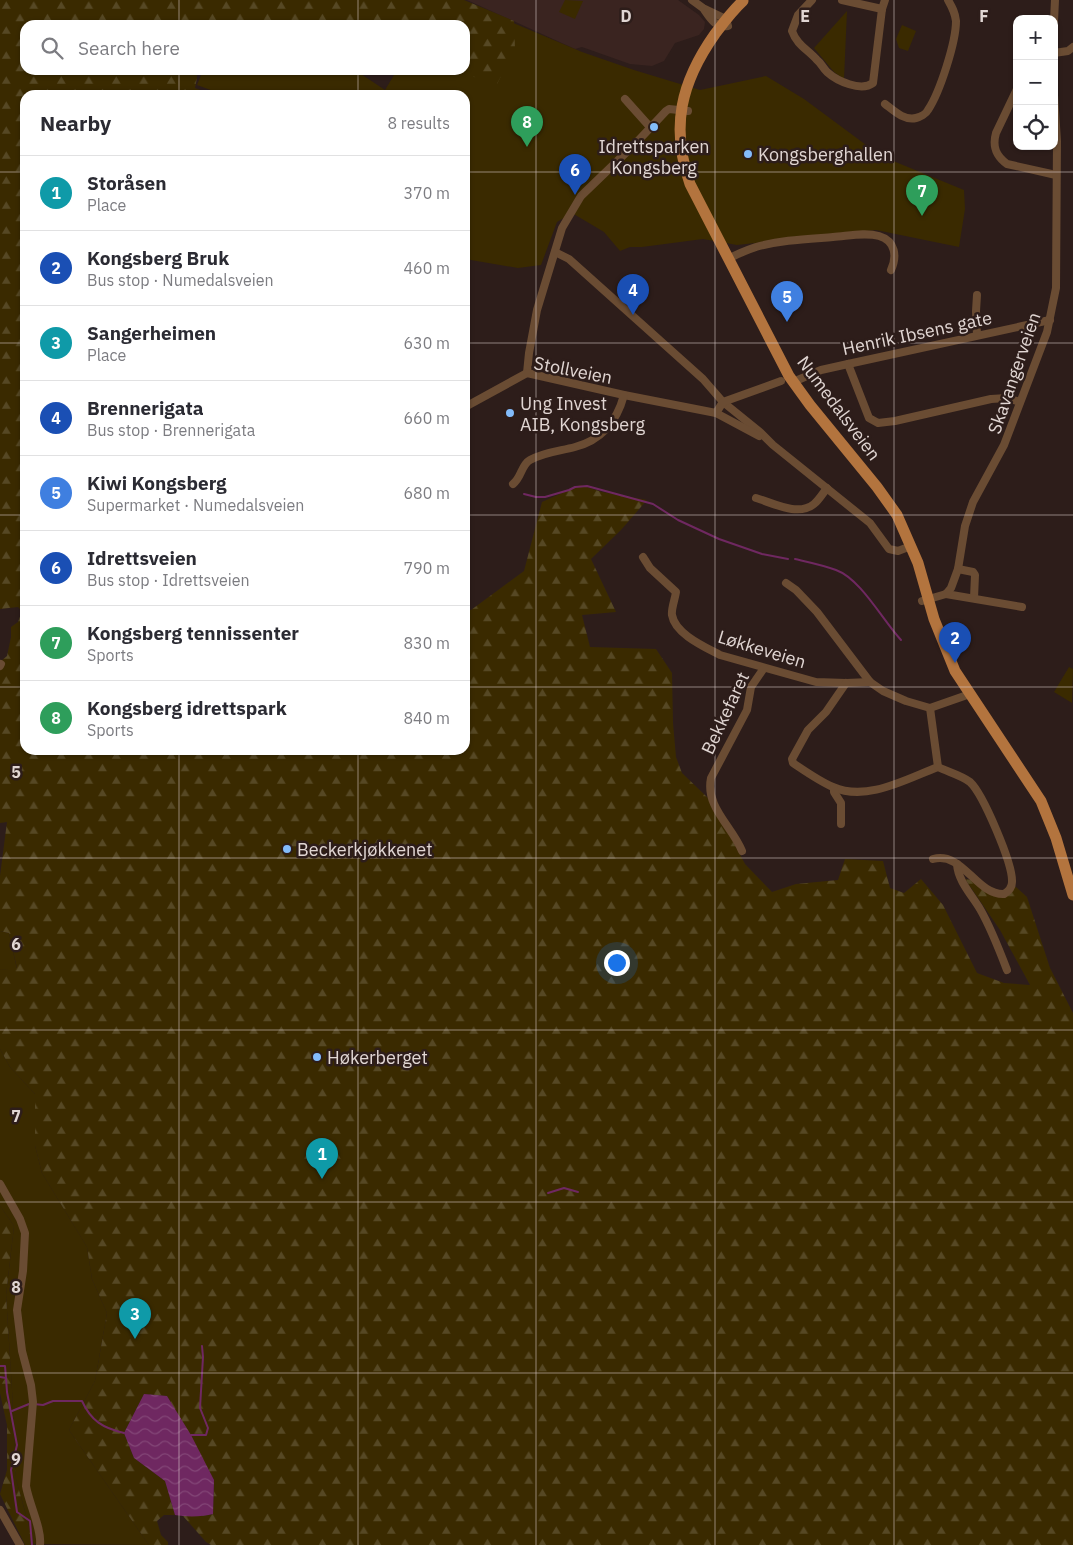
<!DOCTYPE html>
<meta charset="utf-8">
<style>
body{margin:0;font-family:"IBM Plex Sans",sans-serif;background:#f2f2f3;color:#2b2b33}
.controls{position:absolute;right:15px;top:15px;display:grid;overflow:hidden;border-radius:10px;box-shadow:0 1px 4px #0004}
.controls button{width:45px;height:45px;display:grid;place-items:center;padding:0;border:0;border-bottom:1px solid #e1e1e2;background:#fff;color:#2b2b33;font:25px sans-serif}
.you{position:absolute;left:616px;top:962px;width:18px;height:18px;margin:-12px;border:4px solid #fff;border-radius:50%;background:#1a73e8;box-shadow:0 0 0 8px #1a73e833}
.badge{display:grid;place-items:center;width:32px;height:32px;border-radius:50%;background:#536c8d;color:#fff;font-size:16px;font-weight:700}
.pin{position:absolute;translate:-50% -41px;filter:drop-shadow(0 1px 2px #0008)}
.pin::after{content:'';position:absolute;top:26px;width:18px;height:15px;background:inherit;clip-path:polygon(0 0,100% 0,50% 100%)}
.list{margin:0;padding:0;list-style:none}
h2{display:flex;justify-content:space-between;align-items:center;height:65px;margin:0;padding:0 20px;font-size:21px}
h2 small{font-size:16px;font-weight:400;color:#7c7c81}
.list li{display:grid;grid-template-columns:32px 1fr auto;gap:15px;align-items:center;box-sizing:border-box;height:75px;padding:0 20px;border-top:1px solid #e1e1e2}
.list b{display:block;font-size:19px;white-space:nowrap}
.list p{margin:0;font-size:16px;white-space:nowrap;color:#7c7c81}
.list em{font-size:16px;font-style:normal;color:#7c7c81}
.icon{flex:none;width:28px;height:28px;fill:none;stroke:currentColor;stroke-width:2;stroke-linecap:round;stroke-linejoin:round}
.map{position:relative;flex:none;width:1073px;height:1545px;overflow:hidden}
.search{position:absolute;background:#fff;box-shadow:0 1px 4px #0004;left:20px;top:20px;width:450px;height:55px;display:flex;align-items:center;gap:12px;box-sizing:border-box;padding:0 18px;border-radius:15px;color:#7c7c81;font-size:19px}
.panel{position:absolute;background:#fff;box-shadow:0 1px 4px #0004;left:20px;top:90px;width:450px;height:665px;border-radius:15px}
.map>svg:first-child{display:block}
.built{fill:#3a2420}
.green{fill:#3a2a00}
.forest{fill:url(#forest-firs)}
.water{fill:url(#water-waves)}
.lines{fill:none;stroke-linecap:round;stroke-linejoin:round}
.stream{stroke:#6f2861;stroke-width:2}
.street{stroke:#6a4c33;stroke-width:8}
.primary{stroke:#b3743e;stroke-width:11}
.grid{fill:none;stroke:#e1d6d3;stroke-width:1;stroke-opacity:0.55}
.poi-dot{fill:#83bcfb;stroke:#2d1d1a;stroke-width:2}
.labels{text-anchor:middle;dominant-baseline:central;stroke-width:5;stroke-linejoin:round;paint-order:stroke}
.poi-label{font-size:18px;fill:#e1d6d3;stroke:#2d1d1a;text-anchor:start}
.street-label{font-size:18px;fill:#e1d6d3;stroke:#2d1d1a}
.grid-label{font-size:16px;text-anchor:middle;font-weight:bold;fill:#e1d6d3;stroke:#2d1d1a;stroke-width:5;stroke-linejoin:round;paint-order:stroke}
</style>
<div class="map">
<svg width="1073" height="1545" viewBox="0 0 1073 1545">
<defs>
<pattern id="forest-firs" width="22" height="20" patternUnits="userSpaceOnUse" patternTransform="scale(1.25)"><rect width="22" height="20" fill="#3a2a00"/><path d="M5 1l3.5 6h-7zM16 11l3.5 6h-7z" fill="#564824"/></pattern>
<pattern id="water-waves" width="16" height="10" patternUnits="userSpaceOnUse" patternTransform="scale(1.25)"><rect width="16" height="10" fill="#6f2861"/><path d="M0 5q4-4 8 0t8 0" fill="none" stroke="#834677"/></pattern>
</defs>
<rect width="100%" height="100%" fill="#2d1d1a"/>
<polygon class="built" points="467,0 678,0 699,15 705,22 704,29 699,35 675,43 664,61 652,66 630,64 582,47 575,49"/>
<g class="green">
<polygon points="459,0 582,52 634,70 700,90 766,76 804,99 881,156 964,190 965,209 959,247 876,230 737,245 703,239 642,247 630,247 620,251 604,232 572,213 557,222 541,265 518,268 465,259 465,95 224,95 197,85 201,75 201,70 355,70 385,90 397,70 465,70 465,25"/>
<polygon points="565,0 583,1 575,19 559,12"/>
<polygon points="847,11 844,79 834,72 814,48"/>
<polygon points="902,25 916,31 908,51 899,48 896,39"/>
<polygon points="1069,667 1073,669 1072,703 1054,692"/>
<polygon points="0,931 9,933 17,969 0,970"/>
<polygon points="0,1049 10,1067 35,1094 35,1145 42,1173 87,1247 92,1279 107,1313 95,1381 69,1430 149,1545 34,1544 16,1479 12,1390 6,1295 14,1226 0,1206"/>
</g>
<g class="forest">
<path d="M 0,0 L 464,0 L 514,21 L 515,49 L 497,84 L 451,70 L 465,70 L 465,25 L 25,25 L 25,70 L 196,70 L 197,78 L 195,88 L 214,95 L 25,95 L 25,750 L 465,750 L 465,608 L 471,610 L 524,571 L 542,502 L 580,485 L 602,492 L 647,500 L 621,530 L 591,559 L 616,612 L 582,615 L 590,647 L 656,649 L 672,673 L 673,723 L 676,757 L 682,773 L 707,797 L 727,830 L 745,864 L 772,892 L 796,884 L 838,880 L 845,859 L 883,861 L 890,888 L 904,893 L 921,879 L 943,905 L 977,973 L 1004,983 L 1030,985 L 1000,930 L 965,879 L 979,881 L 999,893 L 1016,887 L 1027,897 L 1050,968 L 1073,1013 L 1073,1545 L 211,1545 L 206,1542 L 183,1516 C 194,1515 202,1517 213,1514 L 214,1480 L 167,1396 L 144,1394 L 124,1433 L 134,1458 L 165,1481 L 175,1515 L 164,1515 L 157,1521 L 161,1535 L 168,1542 L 168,1545 L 149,1545 L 69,1430 L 95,1381 L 107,1313 L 92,1279 L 87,1247 L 42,1173 L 35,1145 L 35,1094 L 10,1067 L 0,1049 L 0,970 L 17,968 L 9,933 L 0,931 L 0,876 L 7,822 L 0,823 L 0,662 L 7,656 L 11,637 L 11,627 L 18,622 L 22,611 L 18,607 L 0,609 Z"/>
<polygon points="0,1206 14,1226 6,1295 12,1390 16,1479 34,1545 25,1545 0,1494 7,1470 7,1425 0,1393"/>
</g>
<path class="water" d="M 144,1394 L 167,1396 L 191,1435 L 214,1480 L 213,1514 C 203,1517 185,1517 175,1515 L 165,1481 L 134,1458 L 124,1433 Z"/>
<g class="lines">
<g class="stream">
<polyline points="524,494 536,497 545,497 569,490 575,487 587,486 653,504 678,520 719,539 762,554 788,559"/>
<path d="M 795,559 C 808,562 823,565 836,570 C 861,579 883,621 901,640"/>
<polyline points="548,1193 564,1188 578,1192"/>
<polyline points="0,1366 5,1366 6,1378"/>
<polyline points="0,1377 6,1378 7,1392 17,1445 11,1470 17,1512 30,1521 32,1545"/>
<path d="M 34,1404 L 43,1405 L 53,1401 L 82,1401 C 91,1421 103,1428 124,1433"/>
<polyline points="12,1411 29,1404"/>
<polyline points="191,1435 206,1435 208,1428 200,1408 203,1357 202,1346"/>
</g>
<g class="street">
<path d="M 692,0 L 703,8 L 726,19 L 728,26 C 715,28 710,18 703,8"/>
<path d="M 812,0 L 798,15 L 792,31 C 797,45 807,49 817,60 C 821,63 823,68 827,72 C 837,81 861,92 873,83 L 882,9 L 885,0"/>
<polyline points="842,0 882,9"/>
<polyline points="1054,21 1055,0"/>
<polyline points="1054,53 1068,51 1073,47"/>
<path d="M 1017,89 L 996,133 C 992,147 996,156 1007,164 L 1056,175"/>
<polyline points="625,99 650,127"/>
<path d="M 885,104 C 893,110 904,121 916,118 C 920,117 926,114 928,110 C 940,92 956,42 956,21 C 955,12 952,7 948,0"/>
<polyline points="555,252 569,259 703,379 723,402 760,432 773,445 870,523 889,549 898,551 911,546"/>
<path d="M 728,259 C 737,254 747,250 756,247 C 781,240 808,239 833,237 C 848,236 865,232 879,236 C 896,241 897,257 891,270"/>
<polyline points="977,335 976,311 977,295"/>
<polyline points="848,364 869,418 878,423 895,421 991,399 1007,398 1020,402"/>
<polyline points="527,373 529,353 537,310 562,228 581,196 636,143 666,111 669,109 688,111"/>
<polyline points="793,382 821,370 848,364 1050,320"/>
<polyline points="465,407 527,373 624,395 716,413 759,436"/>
<polyline points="716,413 723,402 781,381"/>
<path d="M 513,484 C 522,477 521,465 530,460 C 544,452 560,451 575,447 C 602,440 617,421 624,395"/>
<path d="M 756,498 C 773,503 798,517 814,504 C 819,500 823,493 827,488"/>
<path d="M 643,557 L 650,568 L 676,592 C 675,599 671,609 672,615 C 675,634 705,647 720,655 L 816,682 L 846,683 L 870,682"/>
<polyline points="958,569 973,572 975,575 974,598"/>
<polyline points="786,583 796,590 817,612 870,682 883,691 906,701 930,708 970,694"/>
<polyline points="946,594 1022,607"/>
<polyline points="922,601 946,594 951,588 958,569 965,526 973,502 1004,445 1047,332 1056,288 1057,141 1054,95"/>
<polyline points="0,666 1,664"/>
<path d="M 846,683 L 826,712 L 808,730 L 792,759 L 793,763 C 805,771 819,781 833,787 C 867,802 906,779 938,767 L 930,708"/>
<polyline points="834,788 834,792 841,803 841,824"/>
<path d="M 742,851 C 732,826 705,807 711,778 L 747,710 L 751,687 L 764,668"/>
<path d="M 933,859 C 963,851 976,895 1004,894 C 1009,891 1012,888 1012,882 C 1013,864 983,794 970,782 C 961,775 948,772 938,767"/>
<path d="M 957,864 C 958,881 971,894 980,909 C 991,928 999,949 1007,970"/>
<path d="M 0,1184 L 20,1219 L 25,1233 L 23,1271 L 17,1310 L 22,1351 L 31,1385 L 33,1402 L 26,1486 C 29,1504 42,1529 40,1545"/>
<polyline points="0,1510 20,1545"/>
</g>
<path class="primary" d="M 743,1 C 732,11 724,22 715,34 C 681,82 670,127 690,184 L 789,376 L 810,405 L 877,487 L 897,515 L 918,563 L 934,619 L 955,671 L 1041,801 L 1056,838 L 1073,895"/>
</g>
<path class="grid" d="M 179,0 L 179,25M 358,0 L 358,25M 536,0 L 536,1545M 715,0 L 715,1545M 894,0 L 894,1545M 179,70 L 179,95M 358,70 L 358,95M 0,172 L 25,172M 465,172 L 1073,172M 0,343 L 25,343M 465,343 L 1073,343M 0,515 L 25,515M 465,515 L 1073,515M 0,687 L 25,687M 465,687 L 1073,687M 179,750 L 179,1545M 358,750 L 358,1545M 0,858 L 1073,858M 0,1030 L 1073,1030M 0,1202 L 1073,1202M 0,1373 L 1073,1373"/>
<g class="poi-dot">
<circle cx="654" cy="127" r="5"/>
<circle cx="748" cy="154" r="5"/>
<circle cx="510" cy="413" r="5"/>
<circle cx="287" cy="849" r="5"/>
<circle cx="317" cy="1057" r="5"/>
</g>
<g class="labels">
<g class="poi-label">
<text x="654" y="146" text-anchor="middle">Idrettsparken<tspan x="654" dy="21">Kongsberg</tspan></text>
<text x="758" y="154">Kongsberghallen</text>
<text x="520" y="403">Ung Invest<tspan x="520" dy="21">AIB, Kongsberg</tspan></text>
<text x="297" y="849">Beckerkjøkkenet</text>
<text x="327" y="1057">Høkerberget</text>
</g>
<g class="street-label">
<text transform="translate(917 333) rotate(-12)">Henrik Ibsens gate</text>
<text transform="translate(573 370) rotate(11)">Stollveien</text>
<text transform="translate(1014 373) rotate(-71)">Skavangerveien</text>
<text transform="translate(839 408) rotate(53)">Numedalsveien</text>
<text transform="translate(762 649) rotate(17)">Løkkeveien</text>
<text transform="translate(725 713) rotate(-65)">Bekkefaret</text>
</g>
</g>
<g class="grid-label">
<text x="626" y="22">D</text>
<text x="805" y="22">E</text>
<text x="984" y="22">F</text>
<text x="16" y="778">5</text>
<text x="16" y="950">6</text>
<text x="16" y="1122">7</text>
<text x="16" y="1293">8</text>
<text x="16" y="1465">9</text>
</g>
</svg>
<div class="controls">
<button>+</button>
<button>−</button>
<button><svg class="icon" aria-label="locate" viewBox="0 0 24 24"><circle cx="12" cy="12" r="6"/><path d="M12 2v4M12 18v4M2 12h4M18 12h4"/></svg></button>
</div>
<div class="you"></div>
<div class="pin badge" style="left:322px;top:1179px;background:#0f9aa8">1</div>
<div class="pin badge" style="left:955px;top:663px;background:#1a4fb4">2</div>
<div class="pin badge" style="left:135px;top:1339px;background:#0f9aa8">3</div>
<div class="pin badge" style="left:633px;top:315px;background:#1a4fb4">4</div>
<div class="pin badge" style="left:787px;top:322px;background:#3f7fe0">5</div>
<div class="pin badge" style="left:575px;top:195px;background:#1a4fb4">6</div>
<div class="pin badge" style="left:922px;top:216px;background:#2e9e5b">7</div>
<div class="pin badge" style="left:527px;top:147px;background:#2e9e5b">8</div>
<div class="search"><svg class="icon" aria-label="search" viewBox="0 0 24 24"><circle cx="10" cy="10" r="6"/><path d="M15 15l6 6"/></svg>Search here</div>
<section class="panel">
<h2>Nearby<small>8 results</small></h2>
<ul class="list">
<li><span class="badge" style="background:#0f9aa8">1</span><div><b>Storåsen</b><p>Place</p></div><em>370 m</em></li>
<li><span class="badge" style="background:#1a4fb4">2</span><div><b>Kongsberg Bruk</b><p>Bus stop · Numedalsveien</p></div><em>460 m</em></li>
<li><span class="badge" style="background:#0f9aa8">3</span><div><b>Sangerheimen</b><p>Place</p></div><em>630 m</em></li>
<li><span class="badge" style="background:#1a4fb4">4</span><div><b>Brennerigata</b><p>Bus stop · Brennerigata</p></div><em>660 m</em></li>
<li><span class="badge" style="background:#3f7fe0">5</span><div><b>Kiwi Kongsberg</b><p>Supermarket · Numedalsveien</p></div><em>680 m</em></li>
<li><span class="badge" style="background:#1a4fb4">6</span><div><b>Idrettsveien</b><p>Bus stop · Idrettsveien</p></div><em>790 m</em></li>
<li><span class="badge" style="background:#2e9e5b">7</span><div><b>Kongsberg tennissenter</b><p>Sports</p></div><em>830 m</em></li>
<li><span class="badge" style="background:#2e9e5b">8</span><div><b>Kongsberg idrettspark</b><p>Sports</p></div><em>840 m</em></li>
</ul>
</section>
</div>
